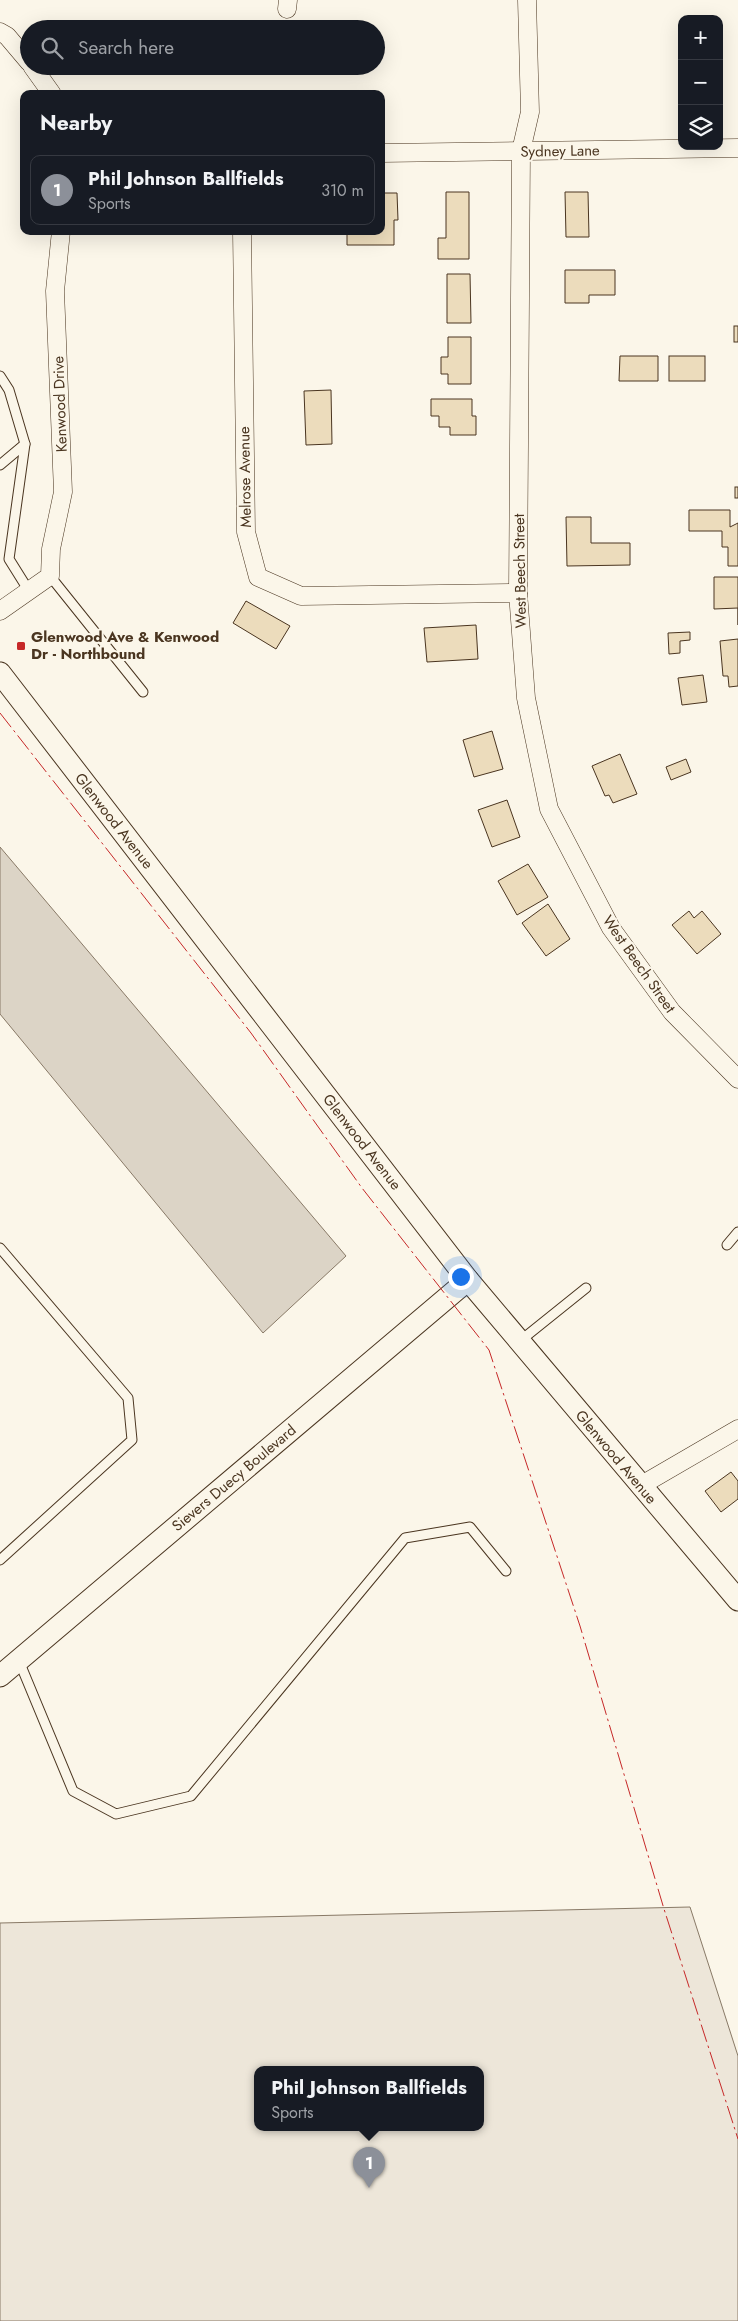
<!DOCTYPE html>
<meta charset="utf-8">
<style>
body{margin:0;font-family:Jost,sans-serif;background:#20242c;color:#f1f3f6}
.controls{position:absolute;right:15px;top:15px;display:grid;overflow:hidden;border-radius:10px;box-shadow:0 5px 20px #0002}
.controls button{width:45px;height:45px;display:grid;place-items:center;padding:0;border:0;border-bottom:1px solid #363941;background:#171b24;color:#f1f3f6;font:25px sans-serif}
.you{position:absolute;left:460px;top:1276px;width:18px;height:18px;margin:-12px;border:4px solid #fff;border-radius:50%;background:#1a73e8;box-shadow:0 0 0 8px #1a73e833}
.badge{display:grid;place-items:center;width:32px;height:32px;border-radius:50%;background:#8c9099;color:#fff;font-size:16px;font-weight:700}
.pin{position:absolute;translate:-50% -41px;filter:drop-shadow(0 1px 2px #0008)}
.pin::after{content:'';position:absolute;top:26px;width:18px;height:15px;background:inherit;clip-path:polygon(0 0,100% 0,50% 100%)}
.popup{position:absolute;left:254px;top:2066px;width:230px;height:65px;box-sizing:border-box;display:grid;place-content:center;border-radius:10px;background:#171b24;filter:drop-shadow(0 1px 4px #0005);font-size:16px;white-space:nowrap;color:#9ea1a6}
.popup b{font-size:19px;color:#f1f3f6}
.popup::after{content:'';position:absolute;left:50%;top:100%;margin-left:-10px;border:10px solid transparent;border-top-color:#171b24}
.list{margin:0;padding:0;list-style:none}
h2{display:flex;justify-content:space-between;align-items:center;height:65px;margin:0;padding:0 20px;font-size:21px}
h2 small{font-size:16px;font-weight:400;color:#9ea1a6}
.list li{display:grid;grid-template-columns:32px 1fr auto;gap:15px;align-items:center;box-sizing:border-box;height:70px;margin:0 10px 10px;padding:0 10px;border:1px solid #363941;border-radius:10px}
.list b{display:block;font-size:19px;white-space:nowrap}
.list p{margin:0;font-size:16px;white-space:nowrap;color:#9ea1a6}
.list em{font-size:16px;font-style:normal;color:#9ea1a6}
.icon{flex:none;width:28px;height:28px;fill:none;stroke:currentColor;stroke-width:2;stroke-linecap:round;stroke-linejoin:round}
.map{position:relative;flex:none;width:738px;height:2321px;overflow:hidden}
.search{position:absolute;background:#171b24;box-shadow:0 5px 20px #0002;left:20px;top:20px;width:365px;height:55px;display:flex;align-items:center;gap:12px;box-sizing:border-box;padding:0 18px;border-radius:28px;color:#9ea1a6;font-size:19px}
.panel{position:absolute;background:#171b24;box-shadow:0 5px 20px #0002;left:20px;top:90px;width:365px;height:145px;border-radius:10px}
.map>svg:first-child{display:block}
.green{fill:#ede6d9;stroke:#887966;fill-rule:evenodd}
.water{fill:#dcd4c6;stroke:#887966}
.building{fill:#ecdcbc;stroke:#4a3520}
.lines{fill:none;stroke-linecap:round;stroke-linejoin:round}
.service-casing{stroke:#4a3520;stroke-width:11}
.minor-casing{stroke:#4a3520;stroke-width:19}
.tertiary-casing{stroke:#4a3520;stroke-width:23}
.service{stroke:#fbf6e9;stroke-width:9}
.minor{stroke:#fbf6e9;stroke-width:18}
.tertiary{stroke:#fbf6e9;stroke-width:21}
.power{stroke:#c62828;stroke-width:1;stroke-dasharray:18 4 2.5 4;stroke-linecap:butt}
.poi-dot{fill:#c62828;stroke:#fbf6e9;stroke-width:2}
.labels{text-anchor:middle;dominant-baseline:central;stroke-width:4;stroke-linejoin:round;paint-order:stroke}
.street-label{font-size:15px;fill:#4a3520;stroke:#fbf6e9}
.poi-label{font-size:15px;font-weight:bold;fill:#4a3520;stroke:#fbf6e9;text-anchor:start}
</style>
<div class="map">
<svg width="738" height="2321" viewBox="0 0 738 2321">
<rect width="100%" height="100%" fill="#fbf6e9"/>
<path class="green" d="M 690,1907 L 738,2056 L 738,2321 L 0,2321 L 0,1923 ZM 258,2069 L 480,2069 L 480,2127 L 258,2127 Z"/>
<polygon class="water" points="0,847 346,1256 263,1333 0,1014"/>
<g class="building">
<polygon points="446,192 469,192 469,259 438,259 438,238 446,238"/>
<polygon points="565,192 588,192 589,237 566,237"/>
<polygon points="381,193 397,193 398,220 394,220 394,245 347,245 347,231 381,231"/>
<polygon points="565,270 615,270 615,295 589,295 589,303 565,303"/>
<polygon points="447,274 470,274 471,323 447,323"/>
<rect x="734" y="326" width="4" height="16"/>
<polygon points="448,337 471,337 471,384 448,384 448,374 441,374 441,357 448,357"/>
<polygon points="620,356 658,356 658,381 619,381"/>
<rect x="669" y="356" width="36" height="25"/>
<polygon points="331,390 332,444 306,445 304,391"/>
<polygon points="431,399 472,399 472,416 476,416 476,435 450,435 450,427 439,427 439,416 431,416"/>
<rect x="735" y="487" width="3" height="11"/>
<polygon points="689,510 730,510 730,527 738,523 738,566 728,566 728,547 722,547 722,531 689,531"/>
<polygon points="566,517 591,517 591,543 630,543 630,565 567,566"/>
<polygon points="714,577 738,577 738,625 738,608 714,609"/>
<polygon points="246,601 290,626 276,649 233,623"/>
<polygon points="476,625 478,659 427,662 424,628"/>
<polygon points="690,632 690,640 680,641 680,653 669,654 668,633"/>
<polygon points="738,639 738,686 729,687 728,676 723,676 720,641"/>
<polygon points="703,675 707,702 682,705 678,678"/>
<polygon points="492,731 503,769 474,777 463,740"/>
<polygon points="620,754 637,794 613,803 609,795 605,796 592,766"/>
<polygon points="686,759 691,772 671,780 666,767"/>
<polygon points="507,800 520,837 492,847 478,810"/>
<polygon points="528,864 548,897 517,915 498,881"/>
<polygon points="548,904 570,939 546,956 522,923"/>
<polygon points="689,911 694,918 702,911 721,934 697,954 672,925"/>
<polygon points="731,1472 738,1481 738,1499 721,1512 705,1491"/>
</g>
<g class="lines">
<defs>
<g id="service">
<polyline points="0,376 9,390 25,444 9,559 29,591"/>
<polyline points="0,465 25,444"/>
<polyline points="50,576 143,692"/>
<polyline points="727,1245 738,1232"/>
<polyline points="0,1248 128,1398 132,1440 0,1560"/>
<polyline points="520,1341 586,1288"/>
<polyline points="19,1661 73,1791 116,1814 191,1796 405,1538 470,1527 506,1571"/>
</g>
<g id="minor">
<polyline points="527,0 530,112 521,151 518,593 526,698 549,809 611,928 672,1012 738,1079"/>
<polyline points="287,9 288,0"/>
<polyline points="0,32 7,36 29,62"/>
<polyline points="32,66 52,94"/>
<polyline points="381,153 738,148"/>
<polyline points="242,231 246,532 258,577 301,596 518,593"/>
<polyline points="0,611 50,576 51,549 63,492 55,291 61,231"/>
<polyline points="640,1486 738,1429"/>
</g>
<g id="tertiary">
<polyline points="0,673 468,1280 738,1600"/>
<polyline points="0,1676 468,1280"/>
</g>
</defs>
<use href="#service" class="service-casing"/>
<use href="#minor" class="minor-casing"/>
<use href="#tertiary" class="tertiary-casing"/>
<use href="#service" class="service"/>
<use href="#minor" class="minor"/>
<use href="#tertiary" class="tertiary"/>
<polyline class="power" points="0,713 251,1033 362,1188 489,1350 580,1626 664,1909 738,2139"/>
</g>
<rect class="poi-dot" x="16" y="641" width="10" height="10" rx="2.5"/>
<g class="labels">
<g class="street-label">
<text transform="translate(560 151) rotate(-1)">Sydney Lane</text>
<text transform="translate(60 404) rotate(-92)">Kenwood Drive</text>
<text transform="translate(245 477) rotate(-91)">Melrose Avenue</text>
<text transform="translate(520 571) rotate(-91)">West Beech Street</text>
<text transform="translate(114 821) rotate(52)">Glenwood Avenue</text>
<text transform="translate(639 964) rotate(55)">West Beech Street</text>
<text transform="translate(362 1142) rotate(52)">Glenwood Avenue</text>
<text transform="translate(616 1457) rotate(50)">Glenwood Avenue</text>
<text transform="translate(234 1478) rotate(-40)">Sievers Duecy Boulevard</text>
</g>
<g class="poi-label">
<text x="31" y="637">Glenwood Ave &amp; Kenwood<tspan x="31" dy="17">Dr - Northbound</tspan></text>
</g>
</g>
</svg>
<div class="controls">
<button>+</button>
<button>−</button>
<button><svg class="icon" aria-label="layers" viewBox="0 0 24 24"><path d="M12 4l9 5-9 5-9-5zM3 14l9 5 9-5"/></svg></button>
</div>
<div class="you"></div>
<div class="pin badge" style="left:369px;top:2188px">1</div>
<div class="popup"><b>Phil Johnson Ballfields</b>Sports</div>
<div class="search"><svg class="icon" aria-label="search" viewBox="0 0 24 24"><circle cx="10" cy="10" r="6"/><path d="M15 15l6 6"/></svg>Search here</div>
<section class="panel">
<h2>Nearby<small></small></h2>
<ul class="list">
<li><span class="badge">1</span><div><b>Phil Johnson Ballfields</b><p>Sports</p></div><em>310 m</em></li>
</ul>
</section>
</div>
